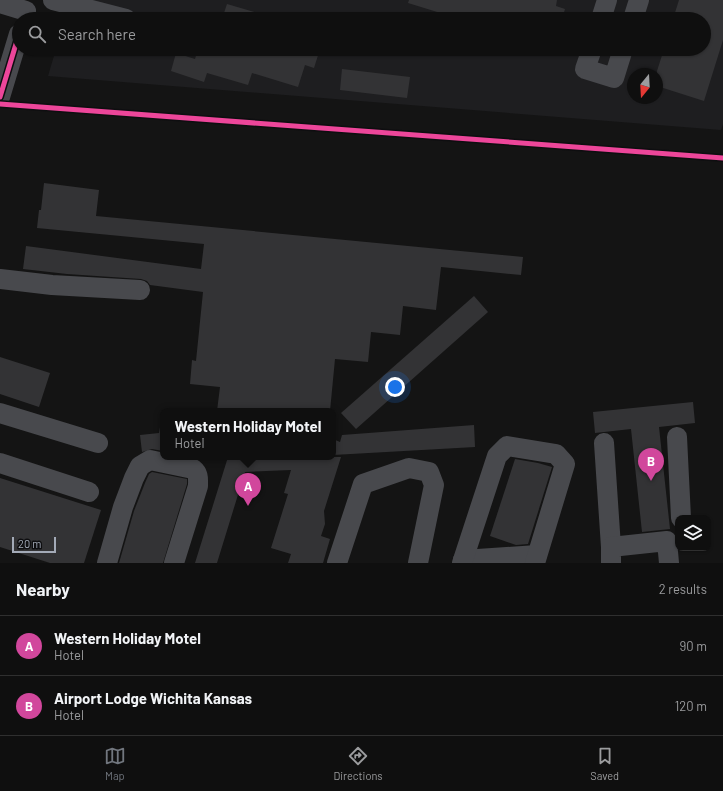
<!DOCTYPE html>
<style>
body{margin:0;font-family:Barlow,sans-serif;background:#181818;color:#f1f3f6}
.controls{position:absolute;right:12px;bottom:12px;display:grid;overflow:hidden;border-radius:8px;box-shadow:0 1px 3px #0004}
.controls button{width:36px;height:36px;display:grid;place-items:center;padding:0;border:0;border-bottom:1px solid #2f2f2f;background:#0f0f0f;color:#f1f3f6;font:20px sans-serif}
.compass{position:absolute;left:627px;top:68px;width:36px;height:36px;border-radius:50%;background:#0f0f0f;box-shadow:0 1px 3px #0004;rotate:198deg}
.scale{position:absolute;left:12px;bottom:10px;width:44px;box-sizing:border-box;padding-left:4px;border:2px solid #a3aab7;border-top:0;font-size:11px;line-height:14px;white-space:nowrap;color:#a3aab7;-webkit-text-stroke:3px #0e0e10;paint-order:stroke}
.you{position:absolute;left:395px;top:387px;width:14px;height:14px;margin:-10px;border:3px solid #fff;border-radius:50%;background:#1a73e8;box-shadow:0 0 0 6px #1a73e833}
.badge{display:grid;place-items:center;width:26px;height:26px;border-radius:50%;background:#71767e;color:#fff;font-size:13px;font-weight:700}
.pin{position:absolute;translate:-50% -33px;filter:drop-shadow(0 1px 2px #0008)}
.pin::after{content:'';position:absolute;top:21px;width:14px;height:12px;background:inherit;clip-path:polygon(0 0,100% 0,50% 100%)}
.popup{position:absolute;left:160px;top:408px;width:176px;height:52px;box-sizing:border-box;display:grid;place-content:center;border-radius:8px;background:#0f0f0f;filter:drop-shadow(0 1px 3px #0005);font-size:13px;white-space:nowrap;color:#9b9c9e}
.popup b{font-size:15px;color:#f1f3f6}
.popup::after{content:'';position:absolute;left:50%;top:100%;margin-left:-8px;border:8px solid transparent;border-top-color:#0f0f0f}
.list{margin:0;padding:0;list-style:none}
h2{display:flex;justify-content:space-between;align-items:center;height:52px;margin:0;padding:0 16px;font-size:17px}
h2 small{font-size:13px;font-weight:400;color:#9b9c9e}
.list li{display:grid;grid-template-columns:26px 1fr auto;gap:12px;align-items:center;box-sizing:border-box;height:60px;padding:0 16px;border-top:1px solid #2f2f2f}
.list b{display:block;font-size:15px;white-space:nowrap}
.list p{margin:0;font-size:13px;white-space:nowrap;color:#9b9c9e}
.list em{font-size:13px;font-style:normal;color:#9b9c9e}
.icon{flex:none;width:22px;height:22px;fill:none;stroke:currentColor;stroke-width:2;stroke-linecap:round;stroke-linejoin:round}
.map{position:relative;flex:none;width:723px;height:563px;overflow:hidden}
.search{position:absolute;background:#0f0f0f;box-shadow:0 1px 3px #0004;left:12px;right:12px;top:12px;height:44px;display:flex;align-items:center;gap:10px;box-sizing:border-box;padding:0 14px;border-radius:22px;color:#9b9c9e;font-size:15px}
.sheet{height:172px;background:#0f0f0f}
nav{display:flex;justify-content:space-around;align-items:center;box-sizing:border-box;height:56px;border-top:1px solid #2f2f2f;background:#0f0f0f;font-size:11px;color:#9b9c9e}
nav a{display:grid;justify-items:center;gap:2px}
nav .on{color:#71767e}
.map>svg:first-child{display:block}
.built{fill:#1e1e20;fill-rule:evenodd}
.building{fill:#333335}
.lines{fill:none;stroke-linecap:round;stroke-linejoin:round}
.minor{stroke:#48494d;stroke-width:20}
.cycleway-casing{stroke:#0e0e10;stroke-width:8}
.cycleway{stroke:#ed469a;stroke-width:5}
</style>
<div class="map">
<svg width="723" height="563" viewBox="0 0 723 563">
<rect width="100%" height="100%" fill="#141414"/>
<path class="built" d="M 70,0 L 723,0 L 723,124 L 721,130 L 48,76 L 56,49 L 704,49 L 704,19 L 65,19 ZM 633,74 L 657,74 L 657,98 L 633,98 Z"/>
<g class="building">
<polygon points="409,0 557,0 556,6 565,9 562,19 460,19 408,3"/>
<polygon points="679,0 723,0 723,40 704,101 657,86 657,71 664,49 704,49 704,19 673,19"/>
<polygon points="227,4 268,16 267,19 222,19"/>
<polygon points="198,49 320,49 314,68 305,65 298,87 252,73 248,85 207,73 204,82 171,71 176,53 195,59"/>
<polygon points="342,69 410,77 407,98 340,90"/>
<polygon points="44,183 99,190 96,216 523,257 521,275 441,267 436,310 403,306 400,335 371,332 368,362 335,359 330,411 217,411 220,387 190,384 192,360 196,361 203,292 150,285 147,281 141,279 67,274 23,269 26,246 201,269 204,244 37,228 39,210 41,210"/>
<polygon points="474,296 488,312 356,429 341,413"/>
<polygon points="0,357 50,373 39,407 0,394"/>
<polygon points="693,402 695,423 659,427 670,529 642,532 631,429 595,433 593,412"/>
<polygon points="474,425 475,447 333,455 333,439 340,442 342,435"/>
<polygon points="160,427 163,428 163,451 152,449 142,452 140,435 159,433"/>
<polygon points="228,457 341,457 324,511 325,524 321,536 330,539 323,563 288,563 291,554 271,548 288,494 284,493 291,470 245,472 217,563 195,563"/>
<polygon points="515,459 538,463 552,467 528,544 516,545 490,536"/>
<polygon points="152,472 187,479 187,484 163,563 119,563 134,511 145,483 149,474"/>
<polygon points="0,478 101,510 84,563 50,563 0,547"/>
</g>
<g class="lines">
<g class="minor">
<polyline points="53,0 126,19"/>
<polyline points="0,3 26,11"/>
<polyline points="601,19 607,0"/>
<polyline points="633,19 639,0"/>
<polyline points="592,49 585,69 614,78 623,49"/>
<polyline points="0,97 19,34"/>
<polyline points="0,279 52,285 140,290"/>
<polyline points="0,413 98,443"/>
<polyline points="677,437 681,518"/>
<polyline points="604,443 611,547"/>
<polyline points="0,463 89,492"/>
<polyline points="463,560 537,555"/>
<path d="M 107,563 L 123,507 L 134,478 L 140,466 L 150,460 L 193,469 C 199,474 198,478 198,486 L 174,563"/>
<polyline points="337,563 363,484 409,468 429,472 434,485 418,563"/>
<polyline points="462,563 497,456 507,446 556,454 565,464 535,563"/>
<polyline points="611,563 611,547 667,541 669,563"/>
</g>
<defs>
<g id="cycleway">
<polyline points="0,97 19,34"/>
<polyline points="0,104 723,158"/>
</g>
</defs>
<use href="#cycleway" class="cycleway-casing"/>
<use href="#cycleway" class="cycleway"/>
</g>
</svg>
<div class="controls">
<button><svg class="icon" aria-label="layers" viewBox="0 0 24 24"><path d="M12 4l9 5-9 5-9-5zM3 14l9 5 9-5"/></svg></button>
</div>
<svg class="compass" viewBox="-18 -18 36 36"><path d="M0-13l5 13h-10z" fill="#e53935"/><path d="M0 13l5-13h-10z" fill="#9b9c9e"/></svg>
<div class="scale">20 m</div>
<div class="you"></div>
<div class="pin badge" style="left:248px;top:506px;background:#d1479c">A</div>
<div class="popup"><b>Western Holiday Motel</b>Hotel</div>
<div class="pin badge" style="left:651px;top:481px;background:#d1479c">B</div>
<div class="search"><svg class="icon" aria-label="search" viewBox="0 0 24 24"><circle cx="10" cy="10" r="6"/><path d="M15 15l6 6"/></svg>Search here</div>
</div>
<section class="sheet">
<h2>Nearby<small>2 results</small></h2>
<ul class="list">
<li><span class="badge" style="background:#d1479c">A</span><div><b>Western Holiday Motel</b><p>Hotel</p></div><em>90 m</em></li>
<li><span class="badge" style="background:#d1479c">B</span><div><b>Airport Lodge Wichita Kansas</b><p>Hotel</p></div><em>120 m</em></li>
</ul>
</section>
<nav>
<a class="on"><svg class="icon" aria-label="map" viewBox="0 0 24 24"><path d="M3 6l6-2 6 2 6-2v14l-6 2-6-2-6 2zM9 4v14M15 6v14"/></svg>Map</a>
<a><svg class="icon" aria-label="directions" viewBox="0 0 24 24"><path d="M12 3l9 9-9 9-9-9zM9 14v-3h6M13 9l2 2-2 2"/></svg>Directions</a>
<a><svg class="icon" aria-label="saved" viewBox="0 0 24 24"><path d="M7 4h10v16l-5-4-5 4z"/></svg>Saved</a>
</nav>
